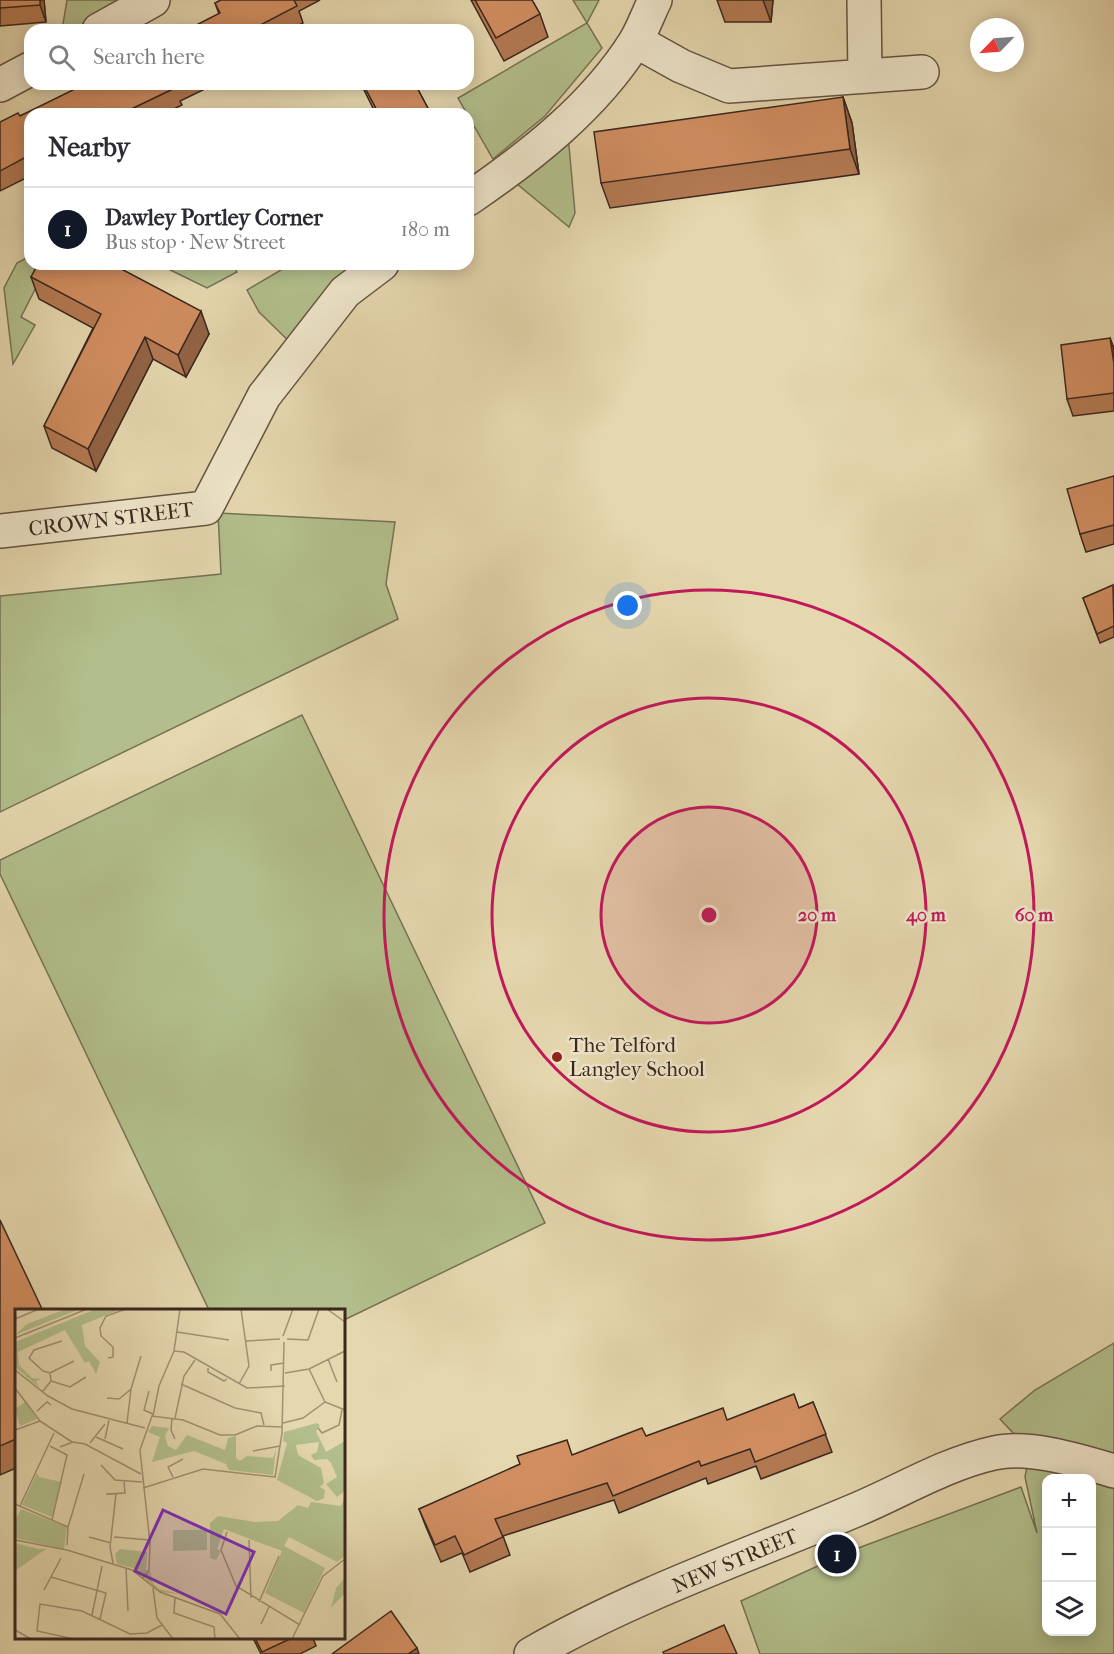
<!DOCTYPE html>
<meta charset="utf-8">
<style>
body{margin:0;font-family:"IM FELL French Canon",serif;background:#f7f7f7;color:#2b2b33}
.controls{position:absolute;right:18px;bottom:18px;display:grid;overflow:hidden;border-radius:12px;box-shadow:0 3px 15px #0003}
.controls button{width:54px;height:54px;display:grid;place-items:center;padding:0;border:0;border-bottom:2px solid #e1e1e2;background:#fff;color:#2b2b33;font:30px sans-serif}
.compass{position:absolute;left:970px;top:18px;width:54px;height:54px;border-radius:50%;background:#fff;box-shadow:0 3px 15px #0003;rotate:245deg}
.you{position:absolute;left:628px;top:606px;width:21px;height:21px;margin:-15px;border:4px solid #fff;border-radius:50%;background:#1a73e8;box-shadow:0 0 0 9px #1a73e833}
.badge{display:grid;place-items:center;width:39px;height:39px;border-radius:50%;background:#111827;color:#fff;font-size:20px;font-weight:700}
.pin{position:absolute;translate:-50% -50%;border:3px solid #fff;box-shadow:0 2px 6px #0006}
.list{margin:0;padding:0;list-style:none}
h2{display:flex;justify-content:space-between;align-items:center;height:78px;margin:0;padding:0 24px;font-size:26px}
h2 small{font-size:20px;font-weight:400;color:#7c7c81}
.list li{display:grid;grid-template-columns:39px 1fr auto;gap:18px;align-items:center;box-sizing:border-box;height:84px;padding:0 24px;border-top:2px solid #e1e1e2}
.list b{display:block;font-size:22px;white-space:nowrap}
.list p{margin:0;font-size:20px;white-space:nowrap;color:#7c7c81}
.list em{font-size:20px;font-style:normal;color:#7c7c81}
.icon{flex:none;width:33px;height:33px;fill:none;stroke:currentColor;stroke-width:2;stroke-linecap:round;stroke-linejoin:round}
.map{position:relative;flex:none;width:1114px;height:1654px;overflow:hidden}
.search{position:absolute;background:#fff;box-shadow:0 3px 15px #0003;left:24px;top:24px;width:450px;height:66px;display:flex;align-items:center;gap:15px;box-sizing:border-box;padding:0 21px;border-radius:18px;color:#7c7c81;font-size:22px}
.panel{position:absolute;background:#fff;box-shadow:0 3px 15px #0003;left:24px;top:108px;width:450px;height:162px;border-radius:18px}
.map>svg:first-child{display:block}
.green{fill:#b2bf8c;stroke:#767355;stroke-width:1.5;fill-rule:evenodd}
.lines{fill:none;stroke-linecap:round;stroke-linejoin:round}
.minor-casing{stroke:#655342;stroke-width:36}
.minor{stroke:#eee5ca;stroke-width:33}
.wall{fill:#b47a53;stroke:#3a271e;stroke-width:1.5}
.shaded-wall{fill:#926344;stroke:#3a271e;stroke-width:1.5}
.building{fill:#d18e61;stroke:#3a271e;stroke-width:1.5}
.ring{fill:none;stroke:#c2185b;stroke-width:3}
.poi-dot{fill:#8f2418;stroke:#eee5ca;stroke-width:2}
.labels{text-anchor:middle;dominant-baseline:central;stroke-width:5;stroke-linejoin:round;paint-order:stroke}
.street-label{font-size:21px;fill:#3a271e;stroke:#eee5ca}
.poi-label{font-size:21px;fill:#3a271e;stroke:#eee5ca;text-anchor:start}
.inset-road{fill:none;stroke:#a19174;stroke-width:1.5}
.view{fill:#7b2cbf;fill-opacity:0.15;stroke:#7b2cbf;stroke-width:3}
.inset-edge{fill:none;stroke:#3a271e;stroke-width:3}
.centre{fill:#c2185b;stroke:#eee5ca;stroke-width:3}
.ring-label{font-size:18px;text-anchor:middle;font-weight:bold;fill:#c2185b;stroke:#eee5ca;stroke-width:5;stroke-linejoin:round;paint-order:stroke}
</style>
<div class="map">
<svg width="1114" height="1654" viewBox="0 0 1114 1654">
<rect width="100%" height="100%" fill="#e5d7ae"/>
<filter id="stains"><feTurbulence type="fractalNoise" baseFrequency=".00333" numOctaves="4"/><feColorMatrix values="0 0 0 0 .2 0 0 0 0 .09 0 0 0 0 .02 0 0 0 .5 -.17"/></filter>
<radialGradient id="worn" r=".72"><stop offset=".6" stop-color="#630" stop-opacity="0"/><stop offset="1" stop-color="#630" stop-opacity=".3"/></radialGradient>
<g class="green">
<polygon points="67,0 153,0 99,30 62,30"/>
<polygon points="573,0 599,0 587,23 602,48 545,116 493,159 458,98 587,23"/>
<polygon points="567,124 575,213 569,227 505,174"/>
<polygon points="30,256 30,264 48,264 21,317 35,325 13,364 4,288 17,263"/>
<polygon points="158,264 232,264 237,272 207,288"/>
<polygon points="291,264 382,264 299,351 259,312 247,290"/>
<polygon points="218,513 395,522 386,584 398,619 0,812 0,596 221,574"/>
<polygon points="302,715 545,1223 344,1320 344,1310 209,1310 0,874 0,860"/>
<path d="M 1114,1343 L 1114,1654 L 760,1654 L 741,1601 L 853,1550 L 1021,1487 L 1037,1533 L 1025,1477 L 1030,1451 L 1000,1419 L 1035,1390 ZM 1046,1478 L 1092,1478 L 1092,1632 L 1046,1632 Z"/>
</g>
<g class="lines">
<defs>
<g id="minor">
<polyline points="864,0 865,76"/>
<polyline points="99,30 153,0"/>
<polyline points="636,41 681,66 729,86 922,72"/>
<polyline points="0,85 30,69"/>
<path d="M 468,199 C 531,156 594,107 635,42 C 643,29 648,14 655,0"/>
<polyline points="0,531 206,508 264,396 345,292 382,264"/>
<path d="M 531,1654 C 632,1596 744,1557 851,1512 C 898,1493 944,1464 994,1453 C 1029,1445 1080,1461 1114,1471"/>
</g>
</defs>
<use href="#minor" class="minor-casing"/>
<use href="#minor" class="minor"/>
</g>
<g class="wall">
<polygon points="0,0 44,0 46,22 0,26"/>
<polygon points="221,0 320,0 299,11 303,23 291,30 187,30 219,14 215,3"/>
<polygon points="471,0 532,0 540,14 548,37 504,61"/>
<polygon points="717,0 773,0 771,22 725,22"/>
<polygon points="93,84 215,84 180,101 182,105 164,114 30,114 30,176 0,191 0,122 20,116"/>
<polygon points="361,84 415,84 431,114 376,114"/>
<polygon points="843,97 852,123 859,174 610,208 601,183"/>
<polygon points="31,277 209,334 186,377 153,359 96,471 52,448 44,426 93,328 39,299"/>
<polygon points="1110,338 1114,349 1114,411 1073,416 1067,399"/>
<polygon points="1114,476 1114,544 1086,552 1080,534"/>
<polygon points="1114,587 1114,637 1100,643 1083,598"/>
<polygon points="0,1220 16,1311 16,1468 0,1475"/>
<polygon points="813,1402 832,1452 761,1479 756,1466 708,1484 706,1478 619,1513 614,1500 503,1536 510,1555 470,1572 462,1553 441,1562 426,1527 419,1509 573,1455 646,1436 727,1420 799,1408"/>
<polygon points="253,1638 313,1638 316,1646 300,1654 261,1654"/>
</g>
<g class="shaded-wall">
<polygon points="40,0 44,0 46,22 40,5"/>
<polygon points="763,0 773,0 771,22"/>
<polygon points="843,97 852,123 859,174 850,149"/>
<polygon points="201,311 209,334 186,377 178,355"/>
<polygon points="145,337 153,359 96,471 88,449"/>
<polygon points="1110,338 1114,349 1114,364"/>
<polygon points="417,1648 419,1654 408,1654"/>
</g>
<g class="building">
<polygon points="0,0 40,0 40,5 0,8"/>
<polygon points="221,0 294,0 297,6 251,30 187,30 220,13 215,3"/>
<polygon points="475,0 532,0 540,14 496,38"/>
<polygon points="85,84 90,84 90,86 93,84 174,84 175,88 121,114 30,114 30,155 0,171 0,122 18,113 20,116"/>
<polygon points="363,84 415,84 431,114 379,114"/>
<polygon points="843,97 850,149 601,183 594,132"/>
<polygon points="38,264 112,264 201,311 178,355 145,337 88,449 44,426 101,314 31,277"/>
<polygon points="1110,338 1114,364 1114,393 1067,399 1061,345"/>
<polygon points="1114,476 1114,525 1080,534 1067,489"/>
<polygon points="1113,585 1114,626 1097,634 1083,598"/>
<polygon points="0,1220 43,1311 16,1311 16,1439 0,1446"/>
<polygon points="794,1394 799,1408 813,1402 826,1434 755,1462 750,1449 701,1466 699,1461 613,1496 607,1483 495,1519 503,1537 464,1555 455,1536 435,1545 419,1509 520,1464 517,1456 567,1440 572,1455 642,1428 646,1436 723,1408 727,1420"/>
<polygon points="391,1611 417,1648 408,1654 332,1654"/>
<polygon points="724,1625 737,1654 664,1654 663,1652"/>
<polygon points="255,1638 292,1638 262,1652"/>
</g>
<circle cx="709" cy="915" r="108" fill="#c2185b" fill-opacity=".12"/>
<g class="ring">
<circle cx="709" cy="915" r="108"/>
<circle cx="709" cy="915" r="217"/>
<circle cx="709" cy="915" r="325"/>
</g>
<circle class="poi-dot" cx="557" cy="1057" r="6"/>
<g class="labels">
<g class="street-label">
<text transform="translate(111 519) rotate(-7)">CROWN STREET</text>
<text transform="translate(735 1561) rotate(-23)">NEW STREET</text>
</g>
<g class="poi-label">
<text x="569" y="1045">The Telford<tspan x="569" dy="24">Langley School</tspan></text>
</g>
</g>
<g transform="translate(15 1309)">
<rect width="330" height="330" fill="#e5d7ae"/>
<path d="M 51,0 L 65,0 L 0,26 L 12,15 ZM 81,0 L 106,0 L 67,16 L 70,37 L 85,53 L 81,65 L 74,52 L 70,54 L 50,21 L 3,43 L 4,56 L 17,69 L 26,70 L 21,72 L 24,78 L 0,58 L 0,33 ZM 10,93 L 22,110 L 5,117 L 0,100 ZM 302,114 L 305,117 L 301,122 L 311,143 L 330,132 L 330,182 L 322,188 L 311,175 L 322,168 L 316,154 L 312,150 L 299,151 L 296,146 L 302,143 L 304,133 L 281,136 L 283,146 L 306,159 L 309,174 L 305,178 L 310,181 L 309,189 L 302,192 L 262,171 L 272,134 L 268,132 L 269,123 ZM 137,117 L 154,119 L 150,127 L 153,137 L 161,141 L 172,126 L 210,141 L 213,129 L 221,127 L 221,149 L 225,152 L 232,147 L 258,149 L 261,140 L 258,166 L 214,161 L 211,155 L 179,142 L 137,153 L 145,128 L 133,123 ZM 22,164 L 24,168 L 47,173 L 37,208 L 7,196 ZM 330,188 L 330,247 L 322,253 L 274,228 L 269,237 L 310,259 L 289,304 L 250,284 L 267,242 L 209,220 L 202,240 L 206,242 L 201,251 L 195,249 L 195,214 L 203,207 L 240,213 L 263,212 L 283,196 L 293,199 L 296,193 L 326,197 ZM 6,200 L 52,218 L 49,240 L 0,229 L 0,211 ZM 158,221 L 192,221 L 192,241 L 158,242 ZM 0,234 L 23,240 L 31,240 L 0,262 ZM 105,240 L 132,243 L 131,261 L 135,262 L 138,274 L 144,280 L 166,285 L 145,283 L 118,259 L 102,255 L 100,245 ZM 330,269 L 330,284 L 316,299 L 321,279 Z" fill="#b2bf8c"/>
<path class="inset-road" d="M 312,0 L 330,13M 0,10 L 24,0M 162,23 L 214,31M 268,27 L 278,0M 0,29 L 72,0M 272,30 L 293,31 L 304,0M 47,32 L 19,41 L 14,49 L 28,62 L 35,64 L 59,52M 231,32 L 265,30M 159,42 L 169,43 L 232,79 L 270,77M 93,49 L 98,48 L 98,38 L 86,27 L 85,19 L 91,7 L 111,0M 313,50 L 322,73M 193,59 L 193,63 L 209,72 L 212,70M 294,60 L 310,93 L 330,101M 0,61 L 33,87 L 57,100 L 130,119M 256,62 L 256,56 L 269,54M 270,64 L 294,60 L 330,42M 36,72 L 55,78 L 71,68M 166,75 L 220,99 L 246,104 L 249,116M 224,75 L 234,57 L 226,0M 0,79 L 25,112M 28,82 L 36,72 L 35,64M 134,82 L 129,101 L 138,105M 92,89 L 104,90 L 116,80 L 126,47M 22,102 L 32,93 L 36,96M 138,107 L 144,77 L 159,42 L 165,0M 157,109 L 156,121 L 160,130M 160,109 L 169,67 L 180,51M 25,112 L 57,133M 112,114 L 116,80M 268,114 L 288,109 L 310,93M 303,119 L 307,124 L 324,116 L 327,101M 0,121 L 25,112M 81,128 L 108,140M 90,130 L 94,111M 75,134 L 90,115M 35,137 L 52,146 L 37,211M 45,138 L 58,133 L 70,135 L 126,165M 238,142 L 265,137M 86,156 L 100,171 L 127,173M 158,168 L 153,158 L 168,150M 128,179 L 188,160 L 260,168 L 267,124 L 269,33M 91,185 L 110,184 L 109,173M 0,195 L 53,218M 5,197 L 39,124M 212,223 L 206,241 L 221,277 L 285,316M 74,228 L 96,234M 99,228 L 135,231M 0,231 L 52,241 L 117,261 L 145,283 L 205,305 L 225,330M 234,231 L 236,289M 52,236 L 53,218 L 69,165M 98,254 L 95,238 L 101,185M 111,259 L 113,302M 36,268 L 91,284 L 85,310M 128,269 L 134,261 L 135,234 L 125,141 L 137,107 L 168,111 L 205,126 L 220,126 L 242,117 L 267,118M 138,279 L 142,309 L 158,330M 29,281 L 46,249M 160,289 L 159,304 L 199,318 L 200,330M 244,293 L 264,247M 77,306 L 87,257M 246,315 L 254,298M 0,321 L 16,330M 59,330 L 22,322 L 25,295 L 67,302 L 115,325 L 132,324 L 147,316M 277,330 L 308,267 L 330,250"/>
<path class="view" d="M 148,201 L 239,243 L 211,305 L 120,262 Z"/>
<rect width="330" height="330" class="inset-edge"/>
</g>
<circle cx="709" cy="915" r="9" class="centre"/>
<g class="ring-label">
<text x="817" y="921">20 m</text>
<text x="926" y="921">40 m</text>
<text x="1034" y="921">60 m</text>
</g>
<rect width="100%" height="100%" filter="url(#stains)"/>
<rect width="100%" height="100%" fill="url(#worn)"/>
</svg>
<div class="controls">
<button>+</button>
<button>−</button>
<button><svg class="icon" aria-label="layers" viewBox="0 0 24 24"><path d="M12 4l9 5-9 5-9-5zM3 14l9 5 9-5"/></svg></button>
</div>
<svg class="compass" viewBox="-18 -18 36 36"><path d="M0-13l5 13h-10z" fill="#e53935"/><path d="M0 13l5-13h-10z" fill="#7c7c81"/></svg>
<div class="you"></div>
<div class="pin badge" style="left:837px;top:1554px">1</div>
<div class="search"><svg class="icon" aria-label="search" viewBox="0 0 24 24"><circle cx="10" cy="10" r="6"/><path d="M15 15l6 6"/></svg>Search here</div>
<section class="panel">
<h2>Nearby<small></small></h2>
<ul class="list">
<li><span class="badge">1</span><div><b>Dawley Portley Corner</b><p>Bus stop · New Street</p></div><em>180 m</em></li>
</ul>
</section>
</div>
